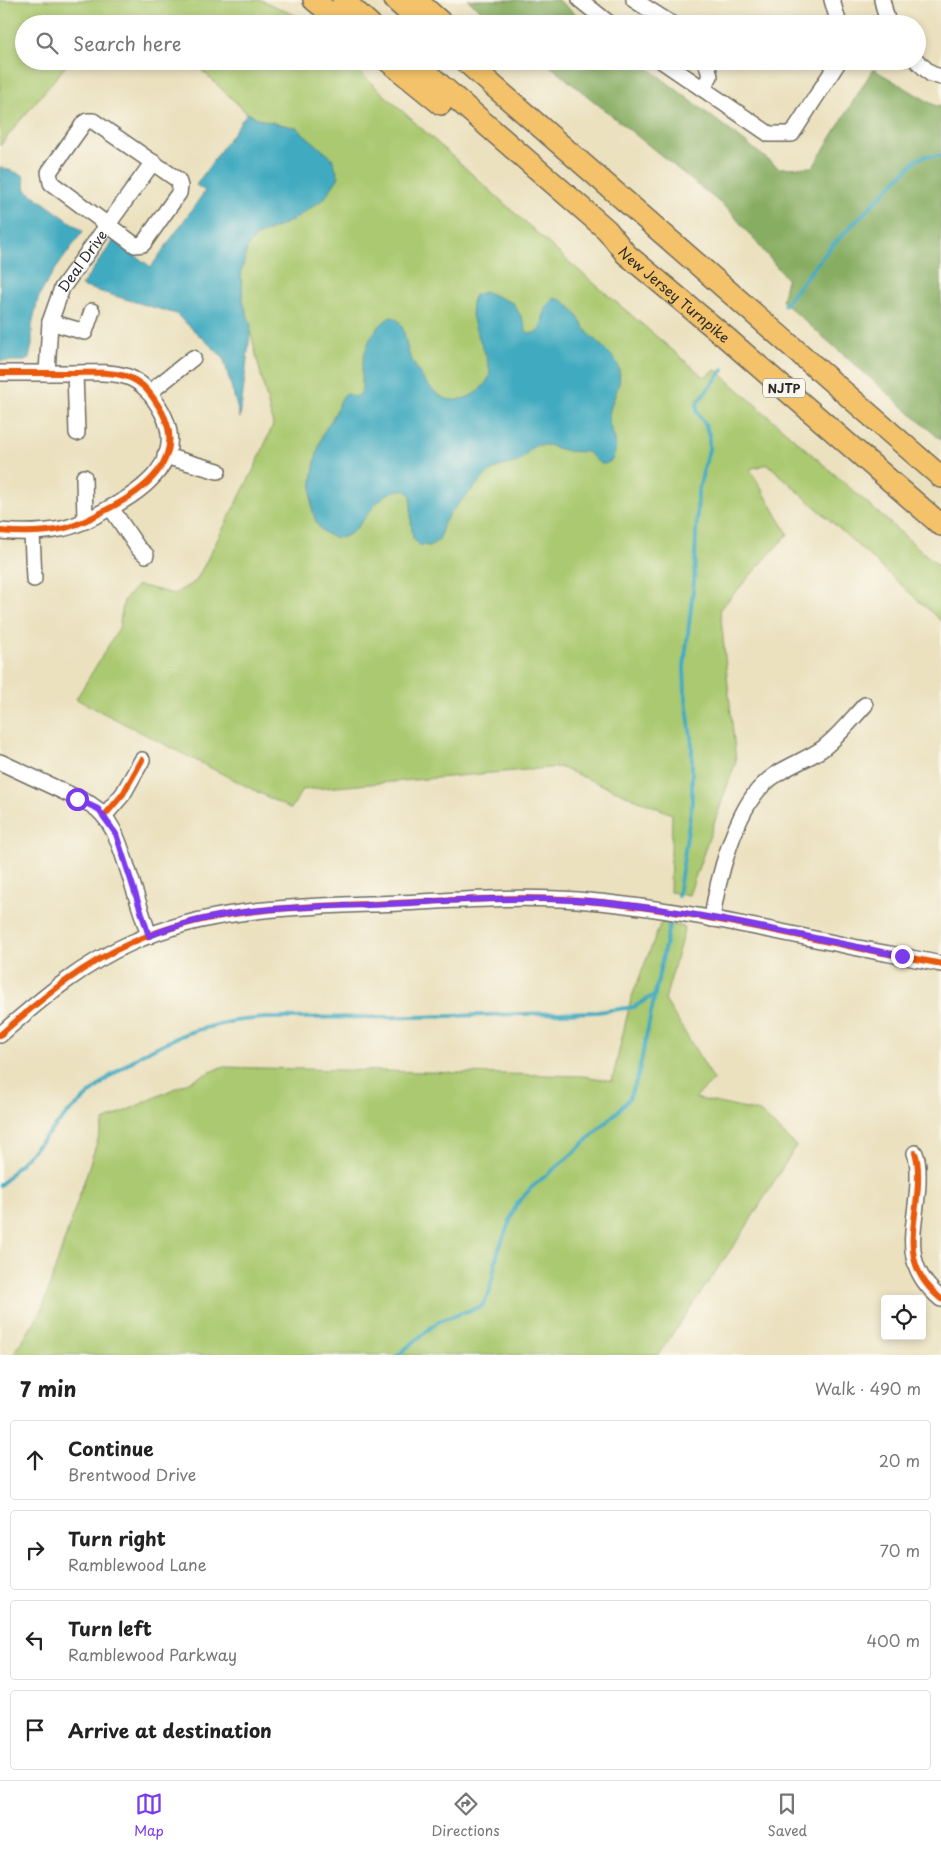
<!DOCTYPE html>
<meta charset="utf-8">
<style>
body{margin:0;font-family:"Playpen Sans",sans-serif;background:#f6f6f6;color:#222}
.controls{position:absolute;right:15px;bottom:15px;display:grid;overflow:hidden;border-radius:5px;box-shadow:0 2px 8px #0003}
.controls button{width:45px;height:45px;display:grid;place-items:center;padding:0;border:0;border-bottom:1px solid #e0e0e0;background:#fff;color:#222;font:25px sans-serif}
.stop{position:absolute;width:15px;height:15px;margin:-11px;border:4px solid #7c3aed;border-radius:50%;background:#fff}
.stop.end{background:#7c3aed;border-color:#fff;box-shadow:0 1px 5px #0008}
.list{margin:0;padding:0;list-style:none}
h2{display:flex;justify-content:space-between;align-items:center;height:65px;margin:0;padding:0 20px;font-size:21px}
h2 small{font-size:16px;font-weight:400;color:#767676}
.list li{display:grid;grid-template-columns:32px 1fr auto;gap:15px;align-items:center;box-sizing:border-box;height:80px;margin:0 10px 10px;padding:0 10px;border:1px solid #e0e0e0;border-radius:5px}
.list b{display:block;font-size:19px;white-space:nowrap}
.list p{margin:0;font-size:16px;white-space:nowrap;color:#767676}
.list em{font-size:16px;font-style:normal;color:#767676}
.icon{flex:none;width:28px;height:28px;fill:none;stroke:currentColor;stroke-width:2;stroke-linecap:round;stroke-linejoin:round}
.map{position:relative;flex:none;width:941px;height:1355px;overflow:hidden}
.search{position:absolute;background:#fff;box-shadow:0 2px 8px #0003;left:15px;right:15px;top:15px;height:55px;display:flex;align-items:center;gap:12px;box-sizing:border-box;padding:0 18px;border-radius:28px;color:#767676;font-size:19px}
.sheet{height:425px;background:#fff}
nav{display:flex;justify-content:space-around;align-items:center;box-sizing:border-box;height:70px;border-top:1px solid #e0e0e0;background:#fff;font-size:14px;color:#767676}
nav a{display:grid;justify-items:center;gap:2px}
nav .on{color:#7c3aed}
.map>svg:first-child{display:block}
.green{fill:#aac970;stroke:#6a7a4e}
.forest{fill:#87ad62;stroke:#596c46}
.water{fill:#41aac0;stroke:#366a76}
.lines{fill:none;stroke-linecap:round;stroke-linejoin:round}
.stream{stroke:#41aac0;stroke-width:4}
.minor-casing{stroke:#6e6b5f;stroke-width:18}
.highway-casing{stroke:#6e6b5f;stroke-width:24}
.minor{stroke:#fff;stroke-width:15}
.highway{stroke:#f3c26a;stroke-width:21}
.cycleway-casing{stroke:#fbf7ec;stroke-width:9}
.cycleway{stroke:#e8590c;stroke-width:6}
.route{stroke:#7c3aed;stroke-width:6}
.labels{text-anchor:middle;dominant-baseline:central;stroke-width:4;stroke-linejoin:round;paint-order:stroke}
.shield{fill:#fbf7ec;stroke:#696865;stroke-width:1}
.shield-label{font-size:12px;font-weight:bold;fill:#2b2b2b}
.street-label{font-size:14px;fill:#2b2b2b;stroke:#fbf7ec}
</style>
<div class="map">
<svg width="941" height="1355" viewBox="0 0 941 1355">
<rect width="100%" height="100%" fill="#fbf7ec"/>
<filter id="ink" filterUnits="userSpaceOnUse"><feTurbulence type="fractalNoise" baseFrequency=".02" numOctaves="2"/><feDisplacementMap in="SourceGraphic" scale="10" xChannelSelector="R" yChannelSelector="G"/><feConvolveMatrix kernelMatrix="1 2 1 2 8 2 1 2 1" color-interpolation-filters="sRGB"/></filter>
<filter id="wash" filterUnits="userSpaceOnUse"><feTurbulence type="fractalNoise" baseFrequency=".0096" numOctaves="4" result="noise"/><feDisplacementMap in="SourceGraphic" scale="20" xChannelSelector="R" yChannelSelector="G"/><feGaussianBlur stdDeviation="1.12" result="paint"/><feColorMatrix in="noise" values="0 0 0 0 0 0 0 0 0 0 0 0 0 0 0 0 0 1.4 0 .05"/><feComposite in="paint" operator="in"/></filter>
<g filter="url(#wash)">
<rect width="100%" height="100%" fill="#ebe1bf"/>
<g class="green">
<polygon points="0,0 261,0 299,17 306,24 24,24 24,61 70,61 14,128 0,146"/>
<polygon points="192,61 347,61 569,262 704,377 716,370 941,568 941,621 768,464 750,469 788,534 720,609 736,761 689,895 670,892 672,814 559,767 302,790 291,809 76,699 119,628 124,600 138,585 174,594 196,581 255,467 273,425 243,301 241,273 247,248 256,236 291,221 297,128 262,120 247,113"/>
<polygon points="661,922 685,927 665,1000 714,1080 695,1098 760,1112 796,1146 743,1232 658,1355 13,1355 41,1312 104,1121 221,1067 584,1076 612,1081 631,999"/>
</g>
<g class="forest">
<polygon points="468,0 558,0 589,24 497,24"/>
<polygon points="544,61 639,61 779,168 813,167 873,69 936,106 941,105 941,440 782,301 787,279 730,211"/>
</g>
<g class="water">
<polygon points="247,113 262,120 297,128 332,158 339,177 324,199 291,221 256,236 247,248 241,273 243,301 251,326 240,418 223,357 176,314 81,286 114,240 151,267 205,191 196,185"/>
<polygon points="0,167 23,175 26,190 83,231 48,280 38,299 32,325 32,345 29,358 25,361 0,361"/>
<path d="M 481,293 L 486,292 L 513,303 L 522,318 L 527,332 C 543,339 542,318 545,308 C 547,304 550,302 553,299 C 559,298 562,300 567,304 C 577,312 580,322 587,331 C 595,342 617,356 619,369 C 623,387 610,399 609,417 C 609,437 622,436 612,460 C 600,470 597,459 587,452 L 567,451 L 547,445 L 536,445 L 530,449 L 525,456 L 518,462 L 498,467 L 486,475 L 450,513 L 444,523 L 439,540 L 430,546 L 420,545 L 413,539 L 411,522 L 411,496 L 405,490 C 370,487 362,545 333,537 C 298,527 314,459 322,436 C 325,427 332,421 335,413 C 339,406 340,398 346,393 L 355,397 L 360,395 C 364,386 361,377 362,367 C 364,348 373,327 391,317 C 405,318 405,343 409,354 C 411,360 416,368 420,374 C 425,382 433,392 442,397 C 459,406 483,393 490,375 C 490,352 462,316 475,295 Z"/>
</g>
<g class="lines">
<g class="stream">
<polyline points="784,305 828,250 916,160 925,156 941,156"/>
<polyline points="678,896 692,803 692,744 685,692 684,667 694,582 698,492 709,449 709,435 705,424 697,412 697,403 723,370"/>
<polyline points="0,1185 67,1114 109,1077 142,1054 180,1036 197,1030 234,1021 263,1018 413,1017 597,1012 634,1007 654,995"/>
<polyline points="398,1355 439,1321 482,1306 489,1294 498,1251 516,1205 532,1187 571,1155 618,1111 629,1099 638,1076 669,926"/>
</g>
</g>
</g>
<g filter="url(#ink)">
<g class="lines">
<defs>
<g id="minor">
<polyline points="580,0 610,24"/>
<polyline points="634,0 672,24"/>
<polyline points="832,0 839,24"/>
<polyline points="882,0 888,24"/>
<polyline points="662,61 769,134 792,134 839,61"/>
<polyline points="917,61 931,74 941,77"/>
<polyline points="703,89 710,76 706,61"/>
<polygon points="87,121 93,121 178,180 180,186 179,193 143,244 135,245 51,183 49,172 84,123"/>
<polyline points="50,322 85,332 92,311"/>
<path d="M 0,373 C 24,373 48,373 72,373 C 90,373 108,371 125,376 C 143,381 153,396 162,412 C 187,459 144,491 106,510 C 92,518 76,526 61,529 C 40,533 21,533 0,531"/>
<path id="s1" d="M 47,373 L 50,322 L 62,288 L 153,162"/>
<polyline points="75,373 77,433"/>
<polyline points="149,393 193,358"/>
<polyline points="165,456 218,471"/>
<polyline points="84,477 85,521"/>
<polyline points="111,508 138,548 146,555"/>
<polyline points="32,533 34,579"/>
<path d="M 0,762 L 90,804 C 115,819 121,850 130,876 C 136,896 143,916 149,936"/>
<polyline points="104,816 123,794 142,760"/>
<path d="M 712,919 C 717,881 735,811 763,785 C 780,768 803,762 822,749 C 838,737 851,720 865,705"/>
<path d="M 0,1035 C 41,999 82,964 133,942 C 207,909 289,907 370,904 C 438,902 508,895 577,900 C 667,907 756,927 844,945 C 876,952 909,957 941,964"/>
<path d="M 915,1153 C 919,1163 918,1172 918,1183 C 916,1230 898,1263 941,1299"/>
</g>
<g id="highway">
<polyline points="314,0 343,24"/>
<polyline points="343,0 370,24"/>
<polyline points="395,0 422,24"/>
<polyline points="416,0 443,24"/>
<polyline points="388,61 441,104"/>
<path id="s2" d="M 413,61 L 607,230 L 626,254 L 723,335 L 941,525"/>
<polyline points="465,61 941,477"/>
</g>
</defs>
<use href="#minor" class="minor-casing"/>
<use href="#highway" class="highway-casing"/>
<use href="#minor" class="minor"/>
<use href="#highway" class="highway"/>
<defs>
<g id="cycleway">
<path d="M 0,373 C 24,373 48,373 72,373 C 90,373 108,371 125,376 C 143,381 153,396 162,412 C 187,459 144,491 106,510 C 92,518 76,526 61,529 C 40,533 21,533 0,531"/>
<polyline points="104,816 123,794 142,760"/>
<path d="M 0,1035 C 41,999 82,964 133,942 C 207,909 289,907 370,904 C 438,902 508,895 577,900 C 667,907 756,927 844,945 C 876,952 909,957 941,964"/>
<path d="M 915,1153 C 919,1163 918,1172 918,1183 C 916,1230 898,1263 941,1299"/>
</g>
</defs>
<use href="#cycleway" class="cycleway-casing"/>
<use href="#cycleway" class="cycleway"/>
</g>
</g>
<g class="lines" filter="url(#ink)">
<path class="route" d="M 77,799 L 98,809 L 116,834 L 149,936 C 216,908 292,907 364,905 C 433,902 504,896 574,900 C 683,907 795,935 902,956"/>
</g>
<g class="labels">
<rect class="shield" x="763" y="378.5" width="42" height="19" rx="4"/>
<g class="shield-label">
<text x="784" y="388">NJTP</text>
</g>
<g class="street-label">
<text stroke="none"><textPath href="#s1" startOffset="121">Deal Drive</textPath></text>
<text stroke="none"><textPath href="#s2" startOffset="351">New Jersey Turnpike</textPath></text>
</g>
</g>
</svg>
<div class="controls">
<button><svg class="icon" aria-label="locate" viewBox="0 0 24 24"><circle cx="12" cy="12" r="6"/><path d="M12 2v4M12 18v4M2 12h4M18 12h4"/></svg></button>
</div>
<div class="stop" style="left:77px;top:799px"></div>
<div class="stop end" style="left:902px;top:956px"></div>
<div class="search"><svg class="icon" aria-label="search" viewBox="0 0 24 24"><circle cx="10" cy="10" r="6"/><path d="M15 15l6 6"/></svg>Search here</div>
</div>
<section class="sheet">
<h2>7 min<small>Walk · 490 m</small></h2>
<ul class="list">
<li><svg class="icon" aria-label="ahead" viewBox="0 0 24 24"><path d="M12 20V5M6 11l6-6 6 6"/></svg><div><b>Continue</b><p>Brentwood Drive</p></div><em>20 m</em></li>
<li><svg class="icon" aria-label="right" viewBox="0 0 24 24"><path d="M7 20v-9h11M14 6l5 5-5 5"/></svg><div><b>Turn right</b><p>Ramblewood Lane</p></div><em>70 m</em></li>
<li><svg class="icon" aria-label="left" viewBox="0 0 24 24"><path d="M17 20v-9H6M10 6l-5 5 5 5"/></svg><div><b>Turn left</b><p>Ramblewood Parkway</p></div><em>400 m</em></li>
<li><svg class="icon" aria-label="arrive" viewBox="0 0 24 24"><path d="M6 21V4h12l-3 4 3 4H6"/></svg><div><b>Arrive at destination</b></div></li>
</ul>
</section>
<nav>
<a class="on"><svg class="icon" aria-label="map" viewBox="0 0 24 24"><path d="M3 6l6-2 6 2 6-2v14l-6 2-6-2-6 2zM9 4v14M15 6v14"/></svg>Map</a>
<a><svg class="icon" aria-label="directions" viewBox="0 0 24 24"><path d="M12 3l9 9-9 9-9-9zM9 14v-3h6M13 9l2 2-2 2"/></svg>Directions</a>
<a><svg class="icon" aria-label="saved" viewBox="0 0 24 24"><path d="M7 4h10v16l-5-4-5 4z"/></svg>Saved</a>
</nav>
